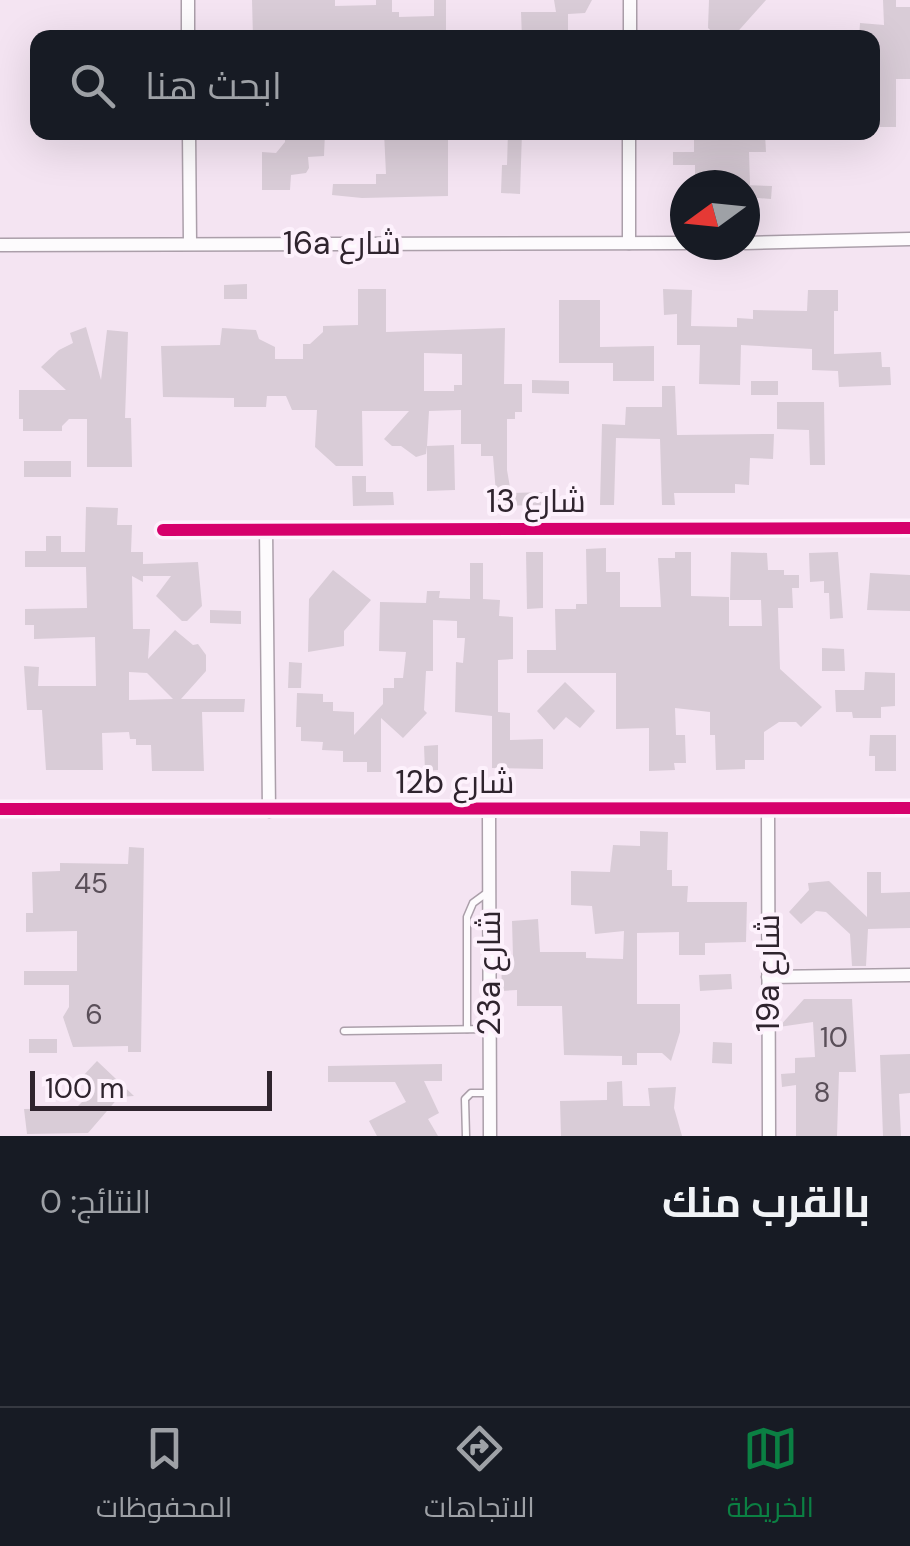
<!DOCTYPE html>
<html lang="ar">
<meta charset="utf-8">
<style>
body{margin:0;font-family:"DM Sans",Cairo,sans-serif;background:#242831;color:#f1f3f6;direction:rtl}
.compass{position:absolute;left:670px;top:170px;width:90px;height:90px;border-radius:50%;background:#171b24;box-shadow:0 10px 40px #0002;rotate:255deg}
.scale{position:absolute;left:30px;bottom:25px;width:242px;box-sizing:border-box;padding-left:10px;border:5px solid #2f242e;border-top:0;font-size:28px;line-height:35px;white-space:nowrap;color:#2f242e;-webkit-text-stroke:8px #fdf1fc;paint-order:stroke}
.list{margin:0;padding:0;list-style:none}
h2{display:flex;justify-content:space-between;align-items:center;height:130px;margin:0;padding:0 40px;font-size:42px}
h2 small{font-size:32px;font-weight:400;color:#9ea1a6}
.icon{flex:none;width:55px;height:55px;fill:none;stroke:currentColor;stroke-width:2;stroke-linecap:round;stroke-linejoin:round}
.map{position:relative;flex:none;width:910px;height:1136px;overflow:hidden;direction:ltr}
.search{position:absolute;background:#171b24;box-shadow:0 10px 40px #0002;left:30px;right:30px;top:30px;height:110px;display:flex;align-items:center;gap:25px;box-sizing:border-box;padding:0 35px;border-radius:20px;color:#9ea1a6;font-size:38px}
.sheet{height:270px;background:#171b24}
nav{display:flex;justify-content:space-around;align-items:center;box-sizing:border-box;height:140px;border-top:2px solid #363941;background:#171b24;font-size:28px;color:#9ea1a6}
nav a{display:grid;justify-items:center;gap:5px}
nav .on{color:#0b8043}
.map>svg:first-child{display:block}
.building{fill:#d9ccd7;fill-rule:evenodd}
.lines{fill:none;stroke-linecap:round;stroke-linejoin:round}
.lane-casing{stroke:#ab9faa;stroke-width:9}
.street-casing{stroke:#ab9faa;stroke-width:15}
.lane{stroke:#fdfbfd;stroke-width:6}
.street{stroke:#fdfbfd;stroke-width:12}
.cycleway-casing{stroke:#fdf1fc;stroke-width:19}
.cycleway{stroke:#d6006c;stroke-width:12}
.labels{text-anchor:middle;dominant-baseline:central;stroke-width:8;stroke-linejoin:round;paint-order:stroke}
.number-label{font-size:28px;fill:#5a4f59}
.street-label{font-size:32px;fill:#2f242e;stroke:#fdf1fc}
</style>
<div class="map">
<svg width="910" height="1136" viewBox="0 0 910 1136">
<rect width="100%" height="100%" fill="#f4e4f2"/>
<g class="building">
<polygon points="252,0 335,0 335,6 376,5 376,0 392,0 392,12 399,12 399,17 434,16 434,0 446,0 446,38 253,38"/>
<polygon points="554,0 592,0 585,13 568,14 568,38 522,38 521,12 556,12"/>
<polygon points="709,0 766,0 732,38 719,38 708,28"/>
<polygon points="883,0 896,0 896,7 910,7 910,79 896,79 896,127 872,127 872,38 859,38 860,23 884,25"/>
<polygon points="285,132 325,132 324,156 308,157 309,168 306,173 291,175 290,190 262,190 262,152 276,153 285,142"/>
<polygon points="384,132 448,132 448,196 362,198 332,195 333,184 376,184 376,174 386,174"/>
<polygon points="508,132 522,132 520,194 501,193 502,165 507,165"/>
<polygon points="694,132 765,134 766,152 749,152 750,185 707,185 707,179 695,179 695,165 673,165 673,152 694,152"/>
<polygon points="745,185 772,186 771,199 745,197"/>
<polygon points="247,284 247,299 224,299 224,285"/>
<path d="M 358,289 L 386,289 L 386,332 L 505,328 L 504,384 L 522,384 L 522,412 L 515,412 L 515,419 L 507,419 L 507,470 L 511,493 L 547,492 L 548,502 L 541,505 L 497,506 L 493,456 L 481,456 L 481,444 L 461,444 L 461,410 L 429,411 L 427,446 L 454,445 L 455,490 L 427,491 L 427,446 L 426,454 L 416,457 L 401,446 L 392,446 L 384,439 L 409,411 L 362,411 L 363,466 L 336,466 L 315,447 L 317,410 L 292,410 L 286,396 L 267,396 L 266,407 L 234,407 L 234,398 L 163,397 L 161,346 L 220,345 L 222,328 L 256,330 L 259,339 L 275,347 L 275,359 L 303,359 L 303,344 L 310,344 L 323,332 L 323,326 L 358,325 ZM 424,353 L 462,354 L 462,385 L 454,385 L 454,391 L 424,391 Z"/>
<polygon points="663,289 692,290 691,326 737,327 737,318 753,319 753,310 807,311 808,290 838,290 838,311 834,311 834,354 881,352 882,367 890,367 891,385 839,387 838,371 812,370 812,349 741,345 740,385 699,384 700,345 677,345 677,314 664,315"/>
<polygon points="559,300 600,300 600,347 654,346 654,381 613,381 613,363 559,363"/>
<polygon points="86,327 101,380 107,330 128,332 125,418 131,418 132,467 87,467 87,419 69,419 62,426 62,431 23,431 23,419 19,419 19,390 66,390 41,367 59,350 73,343 70,333"/>
<polygon points="532,380 569,381 569,394 532,393"/>
<rect x="751" y="381" width="27" height="14"/>
<polygon points="662,386 675,386 677,435 774,434 773,459 750,458 749,485 735,484 735,493 674,493 675,505 662,505 660,439 616,438 614,505 600,505 602,424 625,425 626,407 662,407"/>
<polygon points="777,402 824,402 825,465 810,465 809,430 777,429"/>
<rect x="24" y="461" width="47" height="16"/>
<polygon points="352,476 366,476 366,492 393,492 394,505 353,506"/>
<path d="M 86,507 L 118,508 L 117,525 L 132,525 L 131,552 L 143,552 L 143,564 L 198,562 L 202,606 L 187,621 L 182,621 L 156,596 L 171,576 L 143,576 L 143,582 L 132,576 L 133,629 L 150,629 L 148,659 L 175,630 L 193,645 L 198,644 L 206,655 L 206,671 L 181,699 L 245,699 L 244,712 L 202,712 L 204,771 L 152,771 L 151,745 L 136,745 L 136,739 L 130,739 L 129,732 L 102,733 L 103,770 L 46,770 L 42,710 L 27,710 L 24,666 L 39,667 L 38,686 L 96,686 L 95,637 L 34,639 L 34,625 L 25,625 L 25,609 L 87,608 L 86,567 L 25,567 L 25,551 L 46,551 L 46,536 L 61,536 L 61,552 L 85,552 ZM 129,672 L 147,673 L 173,699 L 129,700 Z"/>
<polygon points="606,548 606,572 620,572 620,607 661,607 658,558 675,558 675,552 691,552 691,596 729,597 729,626 762,626 761,600 730,600 731,552 767,553 768,570 784,570 784,575 799,575 799,588 792,588 793,608 778,608 780,669 822,707 801,727 796,722 779,722 764,732 764,760 745,760 745,769 716,770 715,735 710,735 710,712 675,708 676,735 685,735 686,763 674,763 675,770 649,771 649,728 616,729 616,673 527,673 527,650 556,650 555,609 576,609 576,604 587,604 586,549"/>
<polygon points="526,552 543,552 543,608 527,609"/>
<polygon points="838,552 843,618 830,619 829,593 824,593 824,581 810,582 809,553"/>
<polygon points="470,563 483,563 483,599 500,600 499,616 513,617 513,659 498,660 498,712 510,713 510,740 543,739 543,769 492,768 492,716 455,712 456,662 463,663 465,638 457,638 457,621 433,620 433,671 426,671 424,710 427,713 403,738 381,718 381,772 367,772 367,762 343,762 343,751 322,750 323,742 301,741 301,727 296,727 297,693 323,694 323,702 333,702 333,711 354,712 354,735 383,704 383,688 394,688 394,678 403,678 406,652 379,651 380,602 426,603 427,591 440,591 439,598 470,599"/>
<polygon points="333,570 371,600 344,631 344,646 308,652 309,599"/>
<polygon points="870,573 910,575 910,611 867,610"/>
<polygon points="210,610 241,611 241,624 210,623"/>
<polygon points="822,648 844,649 845,671 822,671"/>
<polygon points="289,662 302,663 301,688 288,688"/>
<polygon points="865,672 895,673 895,706 881,707 881,718 853,718 852,712 836,712 835,690 864,690"/>
<polygon points="565,682 595,711 580,728 566,717 554,730 537,711"/>
<polygon points="870,735 896,735 896,771 875,771 875,756 869,756"/>
<polygon points="438,745 438,770 425,771 424,746"/>
<polygon points="640,831 668,832 667,870 672,870 672,886 688,886 687,902 747,902 746,942 705,943 705,955 679,955 679,932 637,933 637,1004 680,1004 680,1032 671,1061 662,1053 637,1053 637,1065 622,1065 622,1056 564,1055 562,1006 517,1006 517,990 502,991 501,957 513,957 512,921 538,919 540,952 586,952 586,958 623,959 624,931 595,934 592,906 571,905 571,871 610,872 613,845 640,846"/>
<polygon points="129,847 144,848 141,1052 128,1052 128,1046 73,1047 63,1017 69,1007 69,985 24,985 24,971 77,971 77,931 26,932 26,913 33,913 32,872 60,871 60,863 128,864"/>
<polygon points="867,872 881,872 881,893 910,892 910,928 868,929 866,966 852,966 850,934 826,912 816,911 801,924 789,912 809,890 808,883 829,881 867,917"/>
<polygon points="731,974 732,989 700,991 699,975"/>
<polygon points="804,999 852,999 856,1072 839,1072 837,1136 796,1136 796,1085 782,1087 781,1074 795,1073 795,1058 815,1057 813,1022 779,1027"/>
<rect x="29" y="1039" width="28" height="14"/>
<polygon points="713,1042 732,1043 732,1064 712,1063"/>
<polygon points="910,1054 910,1093 899,1094 901,1136 883,1136 880,1055"/>
<polygon points="97,1061 134,1096 119,1097 88,1133 27,1134 24,1109 76,1108 89,1095 89,1084 82,1077"/>
<polygon points="442,1064 442,1081 424,1081 439,1113 428,1119 438,1136 377,1136 369,1121 406,1102 395,1082 328,1082 328,1066"/>
<polygon points="622,1081 623,1106 650,1106 648,1088 676,1087 674,1108 682,1136 561,1136 560,1101 607,1100 607,1082"/>
</g>
<g class="lines">
<defs>
<g id="lane">
<polyline points="467,1029 467,917 473,903 488,892"/>
<polyline points="344,1031 488,1029"/>
<polyline points="466,1136 465,1099 471,1093 489,1093"/>
</g>
<g id="street">
<polyline points="188,0 188,38"/>
<polyline points="630,38 630,0"/>
<polyline points="189,132 190,243"/>
<polyline points="629,243 629,132"/>
<polyline points="745,243 910,239"/>
<polyline points="0,245 685,243"/>
<polyline points="266,529 269,811"/>
<polyline points="163,530 910,528"/>
<polyline points="0,809 910,808"/>
<polyline points="768,809 769,1136"/>
<polyline points="489,810 490,1136"/>
<polyline points="768,977 910,975"/>
</g>
</defs>
<use href="#lane" class="lane-casing"/>
<use href="#street" class="street-casing"/>
<use href="#lane" class="lane"/>
<use href="#street" class="street"/>
<defs>
<g id="cycleway">
<polyline points="163,530 910,528"/>
<polyline points="0,809 910,808"/>
</g>
</defs>
<use href="#cycleway" class="cycleway-casing"/>
<use href="#cycleway" class="cycleway"/>
</g>
<g class="labels">
<g class="number-label">
<text x="91" y="883">45</text>
<text x="94" y="1014">6</text>
<text x="834" y="1037">10</text>
<text x="822" y="1092">8</text>
</g>
<g class="street-label">
<text x="342" y="243">16a شارع</text>
<text x="536" y="501">شارع 13</text>
<text x="455" y="782">12b شارع</text>
<text transform="translate(489 973) rotate(-90)">23a شارع</text>
<text transform="translate(768 973) rotate(-90)">19a شارع</text>
</g>
</g>
</svg>
<svg class="compass" viewBox="-18 -18 36 36"><path d="M0-13l5 13h-10z" fill="#e53935"/><path d="M0 13l5-13h-10z" fill="#9ea1a6"/></svg>
<div class="scale">100 m</div>
<div class="search"><svg class="icon" aria-label="search" viewBox="0 0 24 24"><circle cx="10" cy="10" r="6"/><path d="M15 15l6 6"/></svg>ابحث هنا</div>
</div>
<section class="sheet">
<h2>بالقرب منك<small>النتائج: 0</small></h2>
<ul class="list">
</ul>
</section>
<nav>
<a class="on"><svg class="icon" aria-label="map" viewBox="0 0 24 24"><path d="M3 6l6-2 6 2 6-2v14l-6 2-6-2-6 2zM9 4v14M15 6v14"/></svg>الخريطة</a>
<a><svg class="icon" aria-label="directions" viewBox="0 0 24 24"><path d="M12 3l9 9-9 9-9-9zM9 14v-3h6M13 9l2 2-2 2"/></svg>الاتجاهات</a>
<a><svg class="icon" aria-label="saved" viewBox="0 0 24 24"><path d="M7 4h10v16l-5-4-5 4z"/></svg>المحفوظات</a>
</nav>
